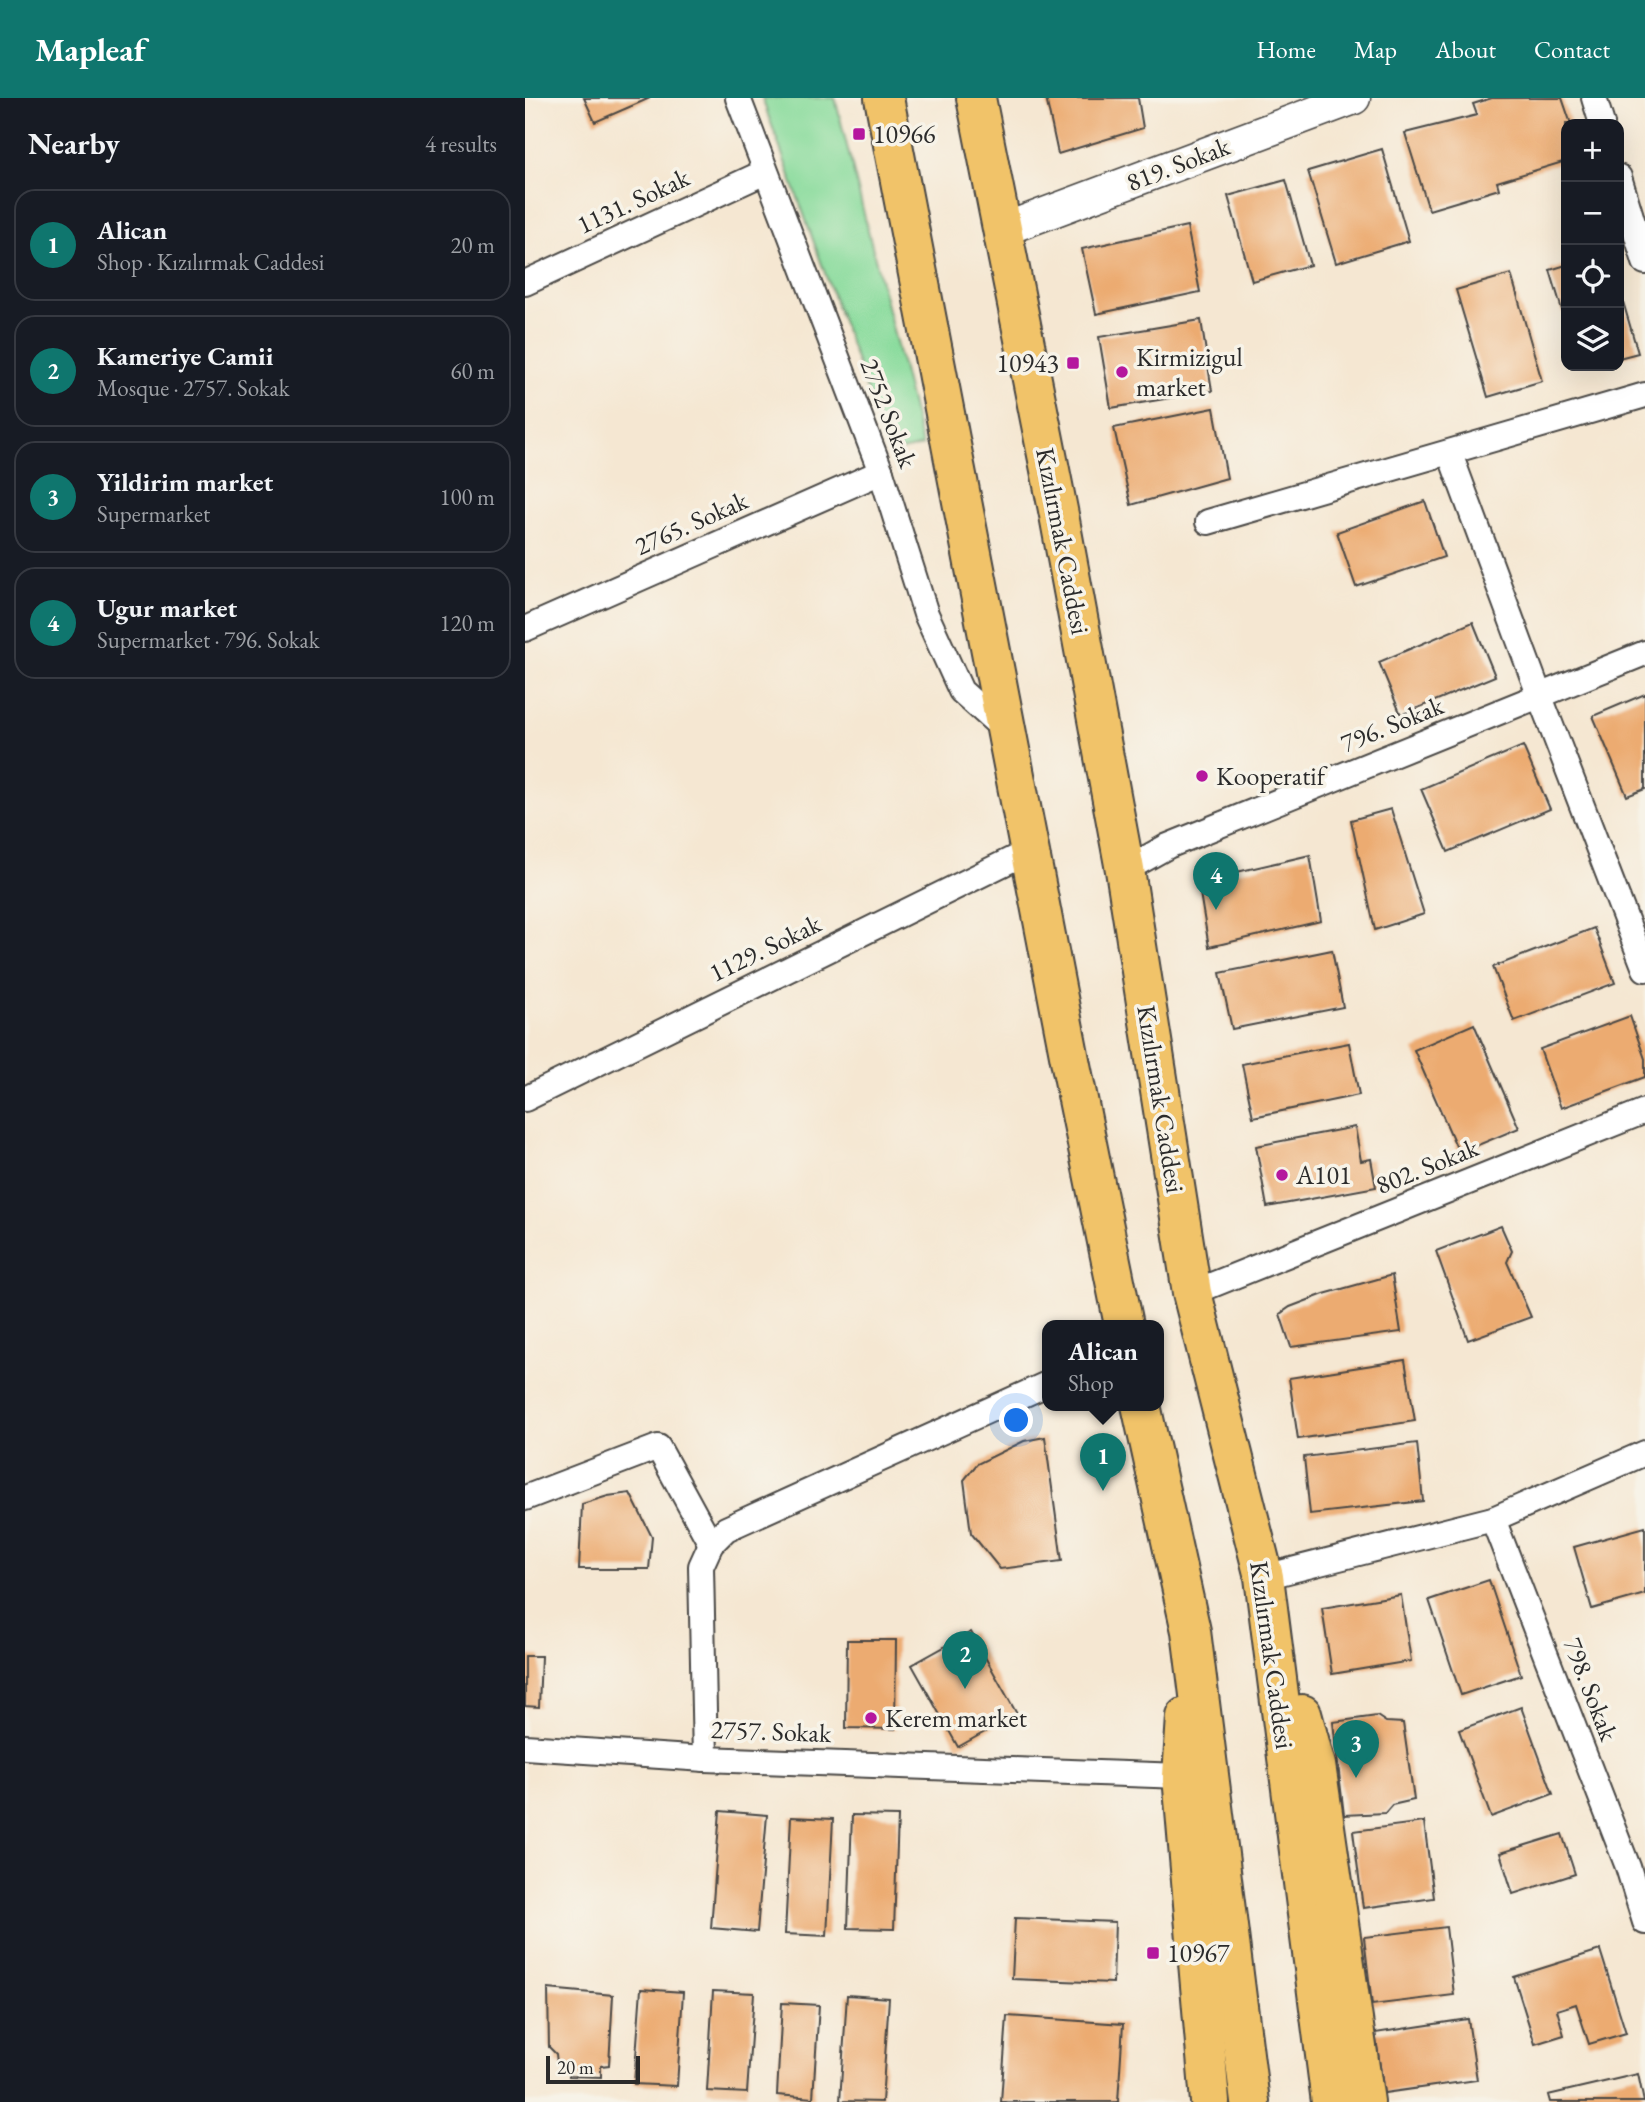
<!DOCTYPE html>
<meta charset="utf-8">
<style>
body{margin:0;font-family:"EB Garamond",serif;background:#20242c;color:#f1f3f6}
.controls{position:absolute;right:21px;top:21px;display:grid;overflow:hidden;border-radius:14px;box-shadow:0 7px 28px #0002}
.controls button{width:63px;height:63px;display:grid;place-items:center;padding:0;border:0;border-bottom:2px solid #363941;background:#171b24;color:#f1f3f6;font:35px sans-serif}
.scale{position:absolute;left:21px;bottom:18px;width:94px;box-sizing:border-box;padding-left:7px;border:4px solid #2b2b2b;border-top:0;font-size:19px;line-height:24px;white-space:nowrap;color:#2b2b2b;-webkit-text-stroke:5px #f7f3e8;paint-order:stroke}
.you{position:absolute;left:492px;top:1323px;width:24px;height:24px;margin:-18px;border:5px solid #fff;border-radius:50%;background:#1a73e8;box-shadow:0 0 0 10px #1a73e833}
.badge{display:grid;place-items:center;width:46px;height:46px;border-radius:50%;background:#0f766e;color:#fff;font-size:23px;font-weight:700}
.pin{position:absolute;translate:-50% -58px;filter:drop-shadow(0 2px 4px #0008)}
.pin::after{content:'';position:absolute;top:37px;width:24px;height:21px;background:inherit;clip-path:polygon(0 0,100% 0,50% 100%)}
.popup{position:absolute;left:517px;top:1222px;width:122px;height:91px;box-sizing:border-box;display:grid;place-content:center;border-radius:14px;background:#171b24;filter:drop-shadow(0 2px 5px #0005);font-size:23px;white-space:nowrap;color:#9ea1a6}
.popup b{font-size:26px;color:#f1f3f6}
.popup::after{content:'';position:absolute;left:50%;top:100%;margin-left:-14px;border:14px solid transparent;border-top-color:#171b24}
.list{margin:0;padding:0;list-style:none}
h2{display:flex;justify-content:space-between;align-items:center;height:91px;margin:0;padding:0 28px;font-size:30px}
h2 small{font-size:23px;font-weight:400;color:#9ea1a6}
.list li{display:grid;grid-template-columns:46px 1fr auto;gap:21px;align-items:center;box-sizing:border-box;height:112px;margin:0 14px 14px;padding:0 14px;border:2px solid #363941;border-radius:21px}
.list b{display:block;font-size:26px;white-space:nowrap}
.list p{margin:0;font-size:23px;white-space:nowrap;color:#9ea1a6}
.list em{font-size:23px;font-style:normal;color:#9ea1a6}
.icon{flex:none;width:38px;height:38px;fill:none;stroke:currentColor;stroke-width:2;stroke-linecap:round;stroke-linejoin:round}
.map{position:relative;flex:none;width:1120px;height:2004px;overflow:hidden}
header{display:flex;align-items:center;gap:42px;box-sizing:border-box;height:98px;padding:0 35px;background:#0f766e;color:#fff}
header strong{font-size:33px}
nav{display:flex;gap:38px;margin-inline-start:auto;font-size:24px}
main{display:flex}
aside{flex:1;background:#171b24}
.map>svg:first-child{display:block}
.green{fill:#89db9c;stroke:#5a8364;stroke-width:2}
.building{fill:#ecab71}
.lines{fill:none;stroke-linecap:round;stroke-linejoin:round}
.minor-casing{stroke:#494744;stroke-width:28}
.tertiary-casing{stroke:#494744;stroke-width:35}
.primary-casing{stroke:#494744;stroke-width:42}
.minor{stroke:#fff;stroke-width:24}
.tertiary{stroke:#fff;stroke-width:32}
.primary{stroke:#f1c369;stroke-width:38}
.poi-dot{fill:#b5179e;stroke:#f7f3e8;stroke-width:2.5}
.labels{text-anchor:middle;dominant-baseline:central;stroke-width:7;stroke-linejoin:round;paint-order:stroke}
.poi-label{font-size:26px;fill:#2b2b2b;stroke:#f7f3e8;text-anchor:start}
.street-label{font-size:26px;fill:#2b2b2b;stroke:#f7f3e8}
</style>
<header>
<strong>Mapleaf</strong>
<nav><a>Home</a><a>Map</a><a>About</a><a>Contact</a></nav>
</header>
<main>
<aside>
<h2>Nearby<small>4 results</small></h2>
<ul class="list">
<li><span class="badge">1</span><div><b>Alican</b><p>Shop · Kızılırmak Caddesi</p></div><em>20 m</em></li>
<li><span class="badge">2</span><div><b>Kameriye Camii</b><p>Mosque · 2757. Sokak</p></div><em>60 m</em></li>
<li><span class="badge">3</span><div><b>Yildirim market</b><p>Supermarket</p></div><em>100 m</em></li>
<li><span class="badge">4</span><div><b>Ugur market</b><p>Supermarket · 796. Sokak</p></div><em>120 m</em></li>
</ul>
</aside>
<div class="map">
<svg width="1120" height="2004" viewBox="0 0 1120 2004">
<rect width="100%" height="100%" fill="#f7f3e8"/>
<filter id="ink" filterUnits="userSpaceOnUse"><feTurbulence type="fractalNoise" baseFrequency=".0143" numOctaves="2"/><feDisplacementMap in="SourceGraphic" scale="14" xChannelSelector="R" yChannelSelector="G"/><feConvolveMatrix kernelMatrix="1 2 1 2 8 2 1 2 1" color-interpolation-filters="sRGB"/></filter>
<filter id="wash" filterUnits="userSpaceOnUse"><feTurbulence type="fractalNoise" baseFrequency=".00686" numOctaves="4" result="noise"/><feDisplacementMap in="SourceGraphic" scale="28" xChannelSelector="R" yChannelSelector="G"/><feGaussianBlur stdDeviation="1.57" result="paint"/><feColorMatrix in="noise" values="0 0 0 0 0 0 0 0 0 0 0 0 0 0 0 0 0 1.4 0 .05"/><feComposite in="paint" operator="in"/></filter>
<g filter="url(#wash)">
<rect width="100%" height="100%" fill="#f5e7d2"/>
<polygon class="green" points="237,0 310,0 397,348 365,356"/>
<g id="blocks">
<g class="building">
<polygon points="59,0 125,0 70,24"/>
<polygon points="521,0 613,0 618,30 533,56"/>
<polygon points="967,0 1037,0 1046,26 1041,26 1041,63 972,84 974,91 904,112 880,35 952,17 948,6"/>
<polygon points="857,51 884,143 811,165 783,73"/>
<polygon points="761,82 785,167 727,183 703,98"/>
<polygon points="662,128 675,194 571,216 557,151"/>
<polygon points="1041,167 1041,225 1025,172"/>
<polygon points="986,176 1017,283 963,299 931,192"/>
<polygon points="1094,190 1113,255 1094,260"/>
<polygon points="676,222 687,293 586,310 574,239"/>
<polygon points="689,310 702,380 606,407 589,330"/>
<polygon points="900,403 919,459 831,489 812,434"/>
<polygon points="948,524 970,578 876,617 854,564"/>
<polygon points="1120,596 1120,691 1102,698 1068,618"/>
<polygon points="998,648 1025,711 923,754 896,691"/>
<polygon points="866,711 899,816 850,832 826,722"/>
<polygon points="785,757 796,823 684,849 673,783"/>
<polygon points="1069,830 1090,885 989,923 968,869"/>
<polygon points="807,852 818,909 707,931 695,875"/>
<polygon points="1105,918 1120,961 1120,979 1036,1010 1015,951"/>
<polygon points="949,926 994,1030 934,1055 889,952"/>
<polygon points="824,945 834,997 728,1019 717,966"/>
<polygon points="830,1029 836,1063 846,1061 851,1089 742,1109 731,1048"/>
<polygon points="976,1128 987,1153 982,1164 1006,1219 943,1242 911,1153"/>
<polygon points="867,1177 876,1234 766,1249 755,1216 765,1209 799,1196"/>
<polygon points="880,1262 890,1323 773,1341 764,1280"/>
<polygon points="520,1339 537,1463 475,1471 446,1435 439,1382 452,1366 499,1343"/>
<polygon points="892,1345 898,1403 785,1416 779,1359"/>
<polygon points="105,1395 127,1439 124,1471 54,1471 57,1406 83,1398"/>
<polygon points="1120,1429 1120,1496 1067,1511 1049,1449"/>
<polygon points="964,1482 996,1577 936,1597 904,1502"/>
<polygon points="876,1497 886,1563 807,1576 797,1510"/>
<polygon points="446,1534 492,1616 433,1649 387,1567"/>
<polygon points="322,1542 371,1542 370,1631 321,1630"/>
<polygon points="0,1558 16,1558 14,1609 0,1608"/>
<polygon points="996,1609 1028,1696 966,1719 934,1632"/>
<polygon points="852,1618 861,1624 878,1625 889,1702 867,1707 860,1715 819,1717 808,1624"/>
<polygon points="195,1713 242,1717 232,1834 186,1830"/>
<polygon points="327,1717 373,1718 369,1831 323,1830"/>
<polygon points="266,1719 308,1721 302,1838 260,1836"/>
<polygon points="899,1724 909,1800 838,1810 828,1733"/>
<polygon points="1037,1736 1050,1776 988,1796 975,1755"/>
<polygon points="490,1820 590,1824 588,1885 487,1881"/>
<polygon points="921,1829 929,1897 847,1907 839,1839"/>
<polygon points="1075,1852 1101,1935 1064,1946 1051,1906 1032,1912 1039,1937 1010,1946 989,1879"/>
<polygon points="23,1891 88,1897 84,1967 76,1968 76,1979 44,1978 45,1967 32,1965 31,1956 24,1949"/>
<polygon points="116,1891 158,1894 152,1988 109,1986"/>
<polygon points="188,1893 229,1895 222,1995 182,1993"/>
<polygon points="322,1897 364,1900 357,2004 315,2003"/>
<polygon points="257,1905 294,1907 288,2000 252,1997"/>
<polygon points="482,1918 598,1926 593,2004 476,2004"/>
<polygon points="943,1921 952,1982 859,1995 850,1935"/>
<polygon points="1113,1976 1119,2004 1025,2004 1023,1997"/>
</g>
</g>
</g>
<g filter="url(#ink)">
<use href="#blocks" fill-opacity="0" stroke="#494744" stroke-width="2"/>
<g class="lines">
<defs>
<g id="minor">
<polyline points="213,0 356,374 401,516 436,593 482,634"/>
<polyline points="1069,0 1077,26"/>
<polyline points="1094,79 1120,164"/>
<polyline points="0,185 240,74"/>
<polyline points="925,356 1015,599 1120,871"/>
<polyline points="683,424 1120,297"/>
<polyline points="0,531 356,374"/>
<polyline points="600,772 643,748 1120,555"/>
<polyline points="0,1001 506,752"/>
<polyline points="667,1195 1120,1013"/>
<polyline points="0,1400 133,1349 186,1446"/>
<polyline points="968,1421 1103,1769 1120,1824"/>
<polyline points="739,1479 968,1421 1120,1355"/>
<polyline points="0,1649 180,1661 657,1678"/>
<polyline points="180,1661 176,1468 186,1446 201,1431 522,1286"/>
</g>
<polyline id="tertiary" points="477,132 829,0"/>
<g id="primary">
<polyline points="359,0 546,967 599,1227"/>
<polyline points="451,0 534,417 600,772 667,1195 739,1479 806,2004"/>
<polyline points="616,1307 666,1533 725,2004"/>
<polyline points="777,1616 791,1667 840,2004"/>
<polyline points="661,1619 657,1678 685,2004"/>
</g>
</defs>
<use href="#minor" class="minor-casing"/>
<use href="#tertiary" class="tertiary-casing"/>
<use href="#primary" class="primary-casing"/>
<use href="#minor" class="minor"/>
<use href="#tertiary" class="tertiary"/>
<use href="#primary" class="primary"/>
</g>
</g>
<g class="poi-dot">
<rect x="327" y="29" width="14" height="14" rx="3.5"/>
<rect x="541" y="258" width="14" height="14" rx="3.5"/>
<circle cx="597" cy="274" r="7"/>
<circle cx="677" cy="678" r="7"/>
<circle cx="757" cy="1077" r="7"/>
<circle cx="346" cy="1620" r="7"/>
<rect x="621" y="1848" width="14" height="14" rx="3.5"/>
</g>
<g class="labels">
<g class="poi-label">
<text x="348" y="36">10966</text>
<text x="611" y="259">Kirmizigul<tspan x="611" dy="30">market</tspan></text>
<text x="534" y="265" text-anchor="end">10943</text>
<text x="691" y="678">Kooperatif</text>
<text x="771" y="1077">A101</text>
<text x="360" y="1620">Kerem market</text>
<text x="642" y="1855">10967</text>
</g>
<g class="street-label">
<text transform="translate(653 66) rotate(-21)">819. Sokak</text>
<text transform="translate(108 103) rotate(-25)">1131. Sokak</text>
<text transform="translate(364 315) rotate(69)">2752 Sokak</text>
<text transform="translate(166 425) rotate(-24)">2765. Sokak</text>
<text transform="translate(538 443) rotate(79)">Kızılırmak Caddesi</text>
<text transform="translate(867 626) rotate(-22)">796. Sokak</text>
<text transform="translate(240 850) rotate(-26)">1129. Sokak</text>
<text transform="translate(636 1001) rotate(81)">Kızılırmak Caddesi</text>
<text transform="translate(902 1068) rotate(-22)">802. Sokak</text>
<text transform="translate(747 1557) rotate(82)">Kızılırmak Caddesi</text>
<text transform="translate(1066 1591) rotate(69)">798. Sokak</text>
<text transform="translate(246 1633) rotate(2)">2757. Sokak</text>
</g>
</g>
</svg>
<div class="controls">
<button>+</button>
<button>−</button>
<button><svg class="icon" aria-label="locate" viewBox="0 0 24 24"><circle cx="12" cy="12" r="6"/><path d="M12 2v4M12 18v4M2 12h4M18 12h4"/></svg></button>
<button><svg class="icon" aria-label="layers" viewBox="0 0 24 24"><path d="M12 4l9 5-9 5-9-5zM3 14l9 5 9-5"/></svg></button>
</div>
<div class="scale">20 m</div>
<div class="you"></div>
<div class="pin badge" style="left:578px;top:1393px">1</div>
<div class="popup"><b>Alican</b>Shop</div>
<div class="pin badge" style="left:440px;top:1591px">2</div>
<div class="pin badge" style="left:831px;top:1680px">3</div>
<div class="pin badge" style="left:691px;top:812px">4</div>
</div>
</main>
